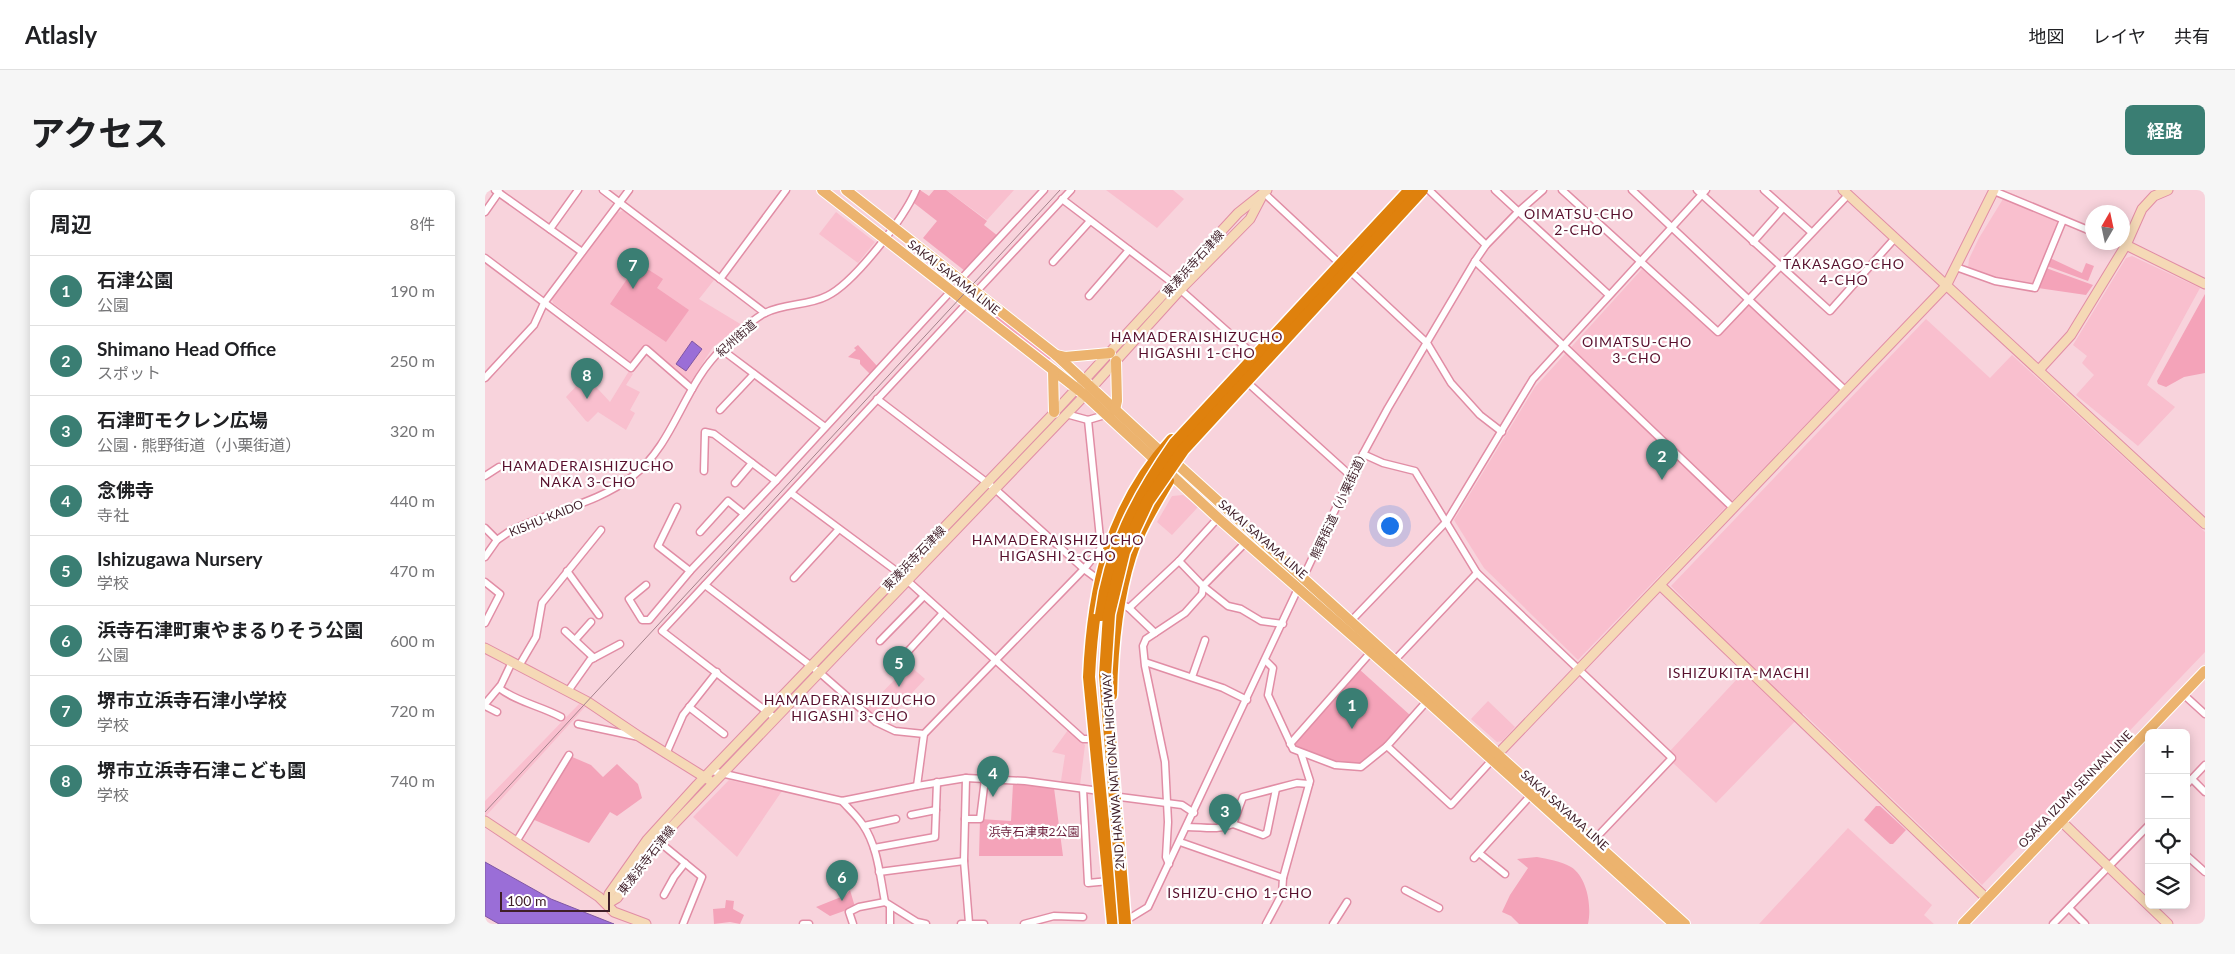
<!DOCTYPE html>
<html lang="ja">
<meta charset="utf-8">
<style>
body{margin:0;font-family:Lato,"Noto Sans JP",sans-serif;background:#f6f6f6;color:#202124}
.controls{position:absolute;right:15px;bottom:15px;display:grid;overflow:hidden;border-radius:8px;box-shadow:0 2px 12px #0003}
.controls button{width:45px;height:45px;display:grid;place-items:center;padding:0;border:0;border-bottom:1px solid #e0e0e0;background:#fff;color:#202124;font:25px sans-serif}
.compass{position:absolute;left:1600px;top:15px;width:45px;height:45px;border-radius:50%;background:#fff;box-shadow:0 2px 12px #0003;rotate:9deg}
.scale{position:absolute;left:15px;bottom:12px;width:110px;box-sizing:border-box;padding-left:5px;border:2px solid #3f1e28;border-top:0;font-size:14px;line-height:18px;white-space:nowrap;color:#3f1e28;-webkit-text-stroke:4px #fff;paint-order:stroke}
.you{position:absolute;left:904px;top:335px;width:18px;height:18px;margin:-12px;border:4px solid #fff;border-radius:50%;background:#1a73e8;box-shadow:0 0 0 8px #1a73e833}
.badge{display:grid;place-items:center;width:32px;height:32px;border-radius:50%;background:#3a7e73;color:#fff;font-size:16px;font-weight:700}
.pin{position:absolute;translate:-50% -41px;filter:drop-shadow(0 1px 2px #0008)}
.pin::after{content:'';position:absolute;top:26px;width:18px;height:15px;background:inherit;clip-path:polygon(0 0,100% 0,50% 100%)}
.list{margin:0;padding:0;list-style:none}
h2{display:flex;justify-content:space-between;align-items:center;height:65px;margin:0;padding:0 20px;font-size:21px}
h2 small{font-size:16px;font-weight:400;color:#757577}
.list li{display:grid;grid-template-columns:32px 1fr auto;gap:15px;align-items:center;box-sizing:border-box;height:70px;padding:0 20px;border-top:1px solid #e0e0e0}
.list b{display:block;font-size:19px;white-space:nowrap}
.list p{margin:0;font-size:16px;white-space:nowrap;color:#757577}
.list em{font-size:16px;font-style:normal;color:#757577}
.icon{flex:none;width:28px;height:28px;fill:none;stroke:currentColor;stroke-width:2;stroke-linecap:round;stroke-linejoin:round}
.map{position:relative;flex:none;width:1720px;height:734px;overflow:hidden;border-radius:8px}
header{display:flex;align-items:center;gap:30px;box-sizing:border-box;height:70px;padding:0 25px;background:#fff;border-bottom:1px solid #e0e0e0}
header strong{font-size:24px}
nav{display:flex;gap:28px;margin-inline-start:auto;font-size:18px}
.intro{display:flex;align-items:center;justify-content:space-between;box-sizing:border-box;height:120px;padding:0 30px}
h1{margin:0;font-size:35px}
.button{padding:12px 22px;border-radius:8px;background:#3a7e73;color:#fff;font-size:18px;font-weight:700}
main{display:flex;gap:30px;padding:0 30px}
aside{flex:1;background:#fff;border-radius:8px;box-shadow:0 2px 12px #0003}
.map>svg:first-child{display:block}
.built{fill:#f9bfce}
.green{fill:#f4a3b9}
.water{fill:#9a6ed7;stroke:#7f56a2}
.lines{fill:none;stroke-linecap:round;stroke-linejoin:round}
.street-casing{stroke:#e18da5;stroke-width:9}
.secondary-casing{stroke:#e18da5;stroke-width:11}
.primary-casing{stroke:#fff;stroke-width:12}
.highway-casing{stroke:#fff;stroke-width:15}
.street{stroke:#fff;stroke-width:6}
.secondary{stroke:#f5d9b6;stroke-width:9}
.primary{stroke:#ecb36e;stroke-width:10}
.highway{stroke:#df810d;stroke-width:12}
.tram{stroke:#a4818b;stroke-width:1}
.highway-bridge-casing{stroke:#fff;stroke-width:15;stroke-linecap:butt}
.highway-bridge{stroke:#df810d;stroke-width:12}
.labels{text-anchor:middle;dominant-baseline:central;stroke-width:4.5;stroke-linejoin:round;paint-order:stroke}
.street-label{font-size:12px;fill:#3f1e28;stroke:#fff}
.park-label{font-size:12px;fill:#6a1c39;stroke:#fff}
.neighbourhood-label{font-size:14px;letter-spacing:1px;fill:#58102d;stroke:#fff}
</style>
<header>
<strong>Atlasly</strong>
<nav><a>地図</a><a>レイヤ</a><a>共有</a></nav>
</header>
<div class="intro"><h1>アクセス</h1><a class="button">経路</a></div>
<main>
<aside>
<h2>周辺<small>8件</small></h2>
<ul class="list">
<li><span class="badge">1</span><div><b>石津公園</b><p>公園</p></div><em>190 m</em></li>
<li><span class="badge">2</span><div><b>Shimano Head Office</b><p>スポット</p></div><em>250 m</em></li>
<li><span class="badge">3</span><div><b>石津町モクレン広場</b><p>公園 · 熊野街道（小栗街道）</p></div><em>320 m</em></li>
<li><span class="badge">4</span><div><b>念佛寺</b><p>寺社</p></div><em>440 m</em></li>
<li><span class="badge">5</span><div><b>Ishizugawa Nursery</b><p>学校</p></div><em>470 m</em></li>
<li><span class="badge">6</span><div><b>浜寺石津町東やまるりそう公園</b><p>公園</p></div><em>600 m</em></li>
<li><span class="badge">7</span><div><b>堺市立浜寺石津小学校</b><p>学校</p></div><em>720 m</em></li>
<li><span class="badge">8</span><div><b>堺市立浜寺石津こども園</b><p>学校</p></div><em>740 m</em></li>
</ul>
</aside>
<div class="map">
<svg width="1720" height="734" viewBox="0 0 1720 734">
<rect width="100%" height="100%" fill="#f8d3dc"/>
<g class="built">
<polygon points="461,0 529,0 502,30"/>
<polygon points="621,0 688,0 699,9 672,38"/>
<polygon points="1518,9 1574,32 1548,94 1544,96 1511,90 1483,78 1484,69 1494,48"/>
<polygon points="139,20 229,90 214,109 257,135 228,157 205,193 161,157 146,173 68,113 67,109 132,23"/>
<polygon points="351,22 390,52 373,73 334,44"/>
<polygon points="1647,66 1715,98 1662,195 1690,217 1653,256 1591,205 1609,185 1597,173 1602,166 1588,155 1641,68"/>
<polygon points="1157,79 1233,147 1264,114 1355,199 1093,470 999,378 969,330 1050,197"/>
<polygon points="1441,129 1505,188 1527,165 1720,342 1720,462 1497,695 1318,523 1231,613 1188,573 1192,568 1185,561 1265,475 1186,396"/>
<polygon points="144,181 148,184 141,195 155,202 145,220 150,223 141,240 113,222 103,232 101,231 81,207 101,186 125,212"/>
<polygon points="698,305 713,317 687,345 672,332 687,306"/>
<polygon points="424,475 440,489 399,533 381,519"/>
<polygon points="1003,511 1030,537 1017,551 1012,552 986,529"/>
<polygon points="94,514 100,517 0,627 0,611"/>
<polygon points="583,540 600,555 595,595 576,591 580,565 567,562"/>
<polygon points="244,590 297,601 252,667 208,627"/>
<polygon points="1363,638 1447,715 1439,725 1449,734 1274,734"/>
</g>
<g class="green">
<polygon points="435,0 444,6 449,0 461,0 502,31 499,35 513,46 480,81 438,48 452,31 429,13"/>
<polygon points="1565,68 1597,83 1601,73 1609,76 1603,91 1562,76"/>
<polygon points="153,73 178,89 172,98 204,120 181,152 125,114"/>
<polygon points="1561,78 1608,95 1601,105 1553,98"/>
<polygon points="1720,104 1720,183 1699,187 1681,197 1673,194 1672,191"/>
<polygon points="495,112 566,168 564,170 494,115"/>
<polygon points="373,155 392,176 385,184 375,174 375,170 363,167 371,160 369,158"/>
<polygon points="874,479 926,526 900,556 876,574 851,572 809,557 808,553"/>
<polygon points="85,566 106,575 118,587 132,574 153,594 157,608 132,626 125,622 104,653 47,629"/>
<polygon points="528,594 569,598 578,666 494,666 495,629 526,631"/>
<polygon points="1391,616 1395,616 1421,640 1408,654 1405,654 1379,630"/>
<path d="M 1052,667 C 1062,669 1076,671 1086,677 C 1102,687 1107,716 1103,734 L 1034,734 L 1026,726 L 1017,722 L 1025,705 L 1043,678 L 1032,669 Z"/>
<polygon points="365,700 370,717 345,726 331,717 361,705"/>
<polygon points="241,710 249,711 248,719 259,725 255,734 245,732 229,734 228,719 240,718"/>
</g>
<g class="water">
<polygon points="207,151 217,159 201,181 191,174"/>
<polygon points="0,672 66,709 129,734 14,734 0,726"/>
</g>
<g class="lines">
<defs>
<g id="street">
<polyline points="10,0 97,62"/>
<polyline points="118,0 280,123"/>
<polyline points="944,0 1001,55"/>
<polyline points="1010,0 1124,105"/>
<polyline points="1077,0 1233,142 1363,5"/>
<polyline points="1147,0 1361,201"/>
<polyline points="1212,0 1345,121 1410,48"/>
<polyline points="1279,0 1326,42"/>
<polyline points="1509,1 1608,42"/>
<polyline points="779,3 853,72"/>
<polyline points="577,9 689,94 769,165"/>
<polyline points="0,22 14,2"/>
<polyline points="65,39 93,0"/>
<polyline points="1268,52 1298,18"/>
<polyline points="1633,52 1641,55"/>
<polyline points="0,68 146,178 161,159 207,199"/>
<polyline points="990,71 1248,318"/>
<polyline points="568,72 605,31"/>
<polyline points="1471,77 1510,91 1550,98 1578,30"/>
<polyline points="866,82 942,153 966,193 995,225 1017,242"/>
<polyline points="235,89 301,0"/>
<polyline points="476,89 559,0"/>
<polyline points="491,102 586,0"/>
<polyline points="604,106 644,60"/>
<polyline points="236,159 340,237"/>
<polyline points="0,188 49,135 59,113 144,0"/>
<polyline points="763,193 866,286"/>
<polyline points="392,209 509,298 599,379 614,390"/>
<polyline points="235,220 269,184"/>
<polyline points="581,224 603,230 620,225"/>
<polyline points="603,230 616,358 618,359"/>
<polyline points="878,264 898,273 930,281 992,383 1187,568 1109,650"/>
<polyline points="219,281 220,242 229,244 291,291 467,100"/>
<polyline points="0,286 14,277"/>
<polyline points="250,293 267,273"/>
<polyline points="306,303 414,383 598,549 610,549"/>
<polyline points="192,317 173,356 205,381"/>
<polyline points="0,338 12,350"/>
<polyline points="215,342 243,311 259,324"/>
<path d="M 0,367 L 12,350 L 25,341 C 65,321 112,314 148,286 C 190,253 199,194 237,159 C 247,149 268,129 280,123 C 299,113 323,116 342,106 C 369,93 419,28 431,0"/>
<polyline points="694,371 718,396 743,416 756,419 776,431 798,434"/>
<polyline points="82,381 114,425"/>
<polyline points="309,388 354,339"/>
<polyline points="0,392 15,404 0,433"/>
<polyline points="161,395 144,409 157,430 164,430 205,381 291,291"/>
<polyline points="220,395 334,482 391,532 410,541 439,544"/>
<polyline points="634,413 644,418 694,371 733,328"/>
<polyline points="644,418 670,443"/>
<polyline points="865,432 962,331 1048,189 1221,0"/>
<polyline points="80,441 109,468"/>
<polyline points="90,450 106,432"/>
<polyline points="395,451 439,406"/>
<polyline points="415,470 458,423"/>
<polyline points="780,470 788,478 783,505 808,559 850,575 876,577 902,556"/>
<polyline points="909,471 992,383"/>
<polyline points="660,472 738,498 762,510"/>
<polyline points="34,476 51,447 57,413 116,340"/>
<polyline points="707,487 720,450"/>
<path d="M 14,498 C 32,512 56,516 76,527"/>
<polyline points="83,501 105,470 135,454"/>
<polyline points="1698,504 1720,524"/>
<polyline points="942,511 902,556 966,615 1007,570"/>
<polyline points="0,514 16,495 27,472"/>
<polyline points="0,516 12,522"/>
<polyline points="204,517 239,544"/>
<polyline points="290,528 177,441 482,113"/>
<polyline points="93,534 154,547"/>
<polyline points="805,554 886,462"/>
<polyline points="181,564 198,525 232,482"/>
<polyline points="227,581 357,611 432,596 481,588 540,591 615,601 635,607 697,615 709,623"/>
<polyline points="481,588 479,671 484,733"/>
<polyline points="1707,589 1720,602"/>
<polyline points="1701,595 1720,575"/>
<polyline points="432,596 439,544 599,379 616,358"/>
<polyline points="598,599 603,693 624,691"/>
<path d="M 357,611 C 364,619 372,626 378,635 C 393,657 395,687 400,712 L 432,732 L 441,734"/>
<polyline points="426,625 451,620"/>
<polyline points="480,629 495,629 500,589"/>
<polyline points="748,634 778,645 782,643 791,599"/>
<polyline points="379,636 411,629"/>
<path d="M 702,637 C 719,637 732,641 748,634 L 758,607 L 812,593 L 824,594"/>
<polyline points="173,651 217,687 198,734"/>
<polyline points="31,652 84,565"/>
<polyline points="695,652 798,688"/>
<polyline points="389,658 450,647 452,592"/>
<polyline points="994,663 1020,684"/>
<polyline points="1701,665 1720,682"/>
<polyline points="989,668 1046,605"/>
<polyline points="684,674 681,667 683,632 680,572 660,476 658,456 661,449 700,423 717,404 718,396 762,351"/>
<polyline points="394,682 479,671"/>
<polyline points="920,700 954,718"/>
<polyline points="179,705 189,687 200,673"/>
<polyline points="1584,718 1600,734"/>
<polyline points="645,728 663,717 866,286 903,218 990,71 1001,55 1033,22 1058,0"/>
<polyline points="318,734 324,734"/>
<polyline points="368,734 364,722 374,717 400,712"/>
<polyline points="405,734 405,717"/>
<polyline points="476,734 499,734"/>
<polyline points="539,734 569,726 598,727"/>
<polyline points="781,734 797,704 798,688 825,591 816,563"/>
<polyline points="848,734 862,712"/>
<polyline points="1568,734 1664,635"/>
</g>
<g id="secondary">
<polyline points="1358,0 1720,334"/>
<polyline points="1641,55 1720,94"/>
<polyline points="1554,180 1586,145 1641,55 1657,19 1669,6 1683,0"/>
<polyline points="1175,395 1502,709"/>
<polyline points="0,458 103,512 155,547 224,590"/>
<polyline points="1008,569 1458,99 1462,94 1509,0"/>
<polyline points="0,631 114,707 129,722 161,734"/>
<polyline points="1576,631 1683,734"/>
<polyline points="122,714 124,704 162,650 212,595 567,225 753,23 782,0"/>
<polyline points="122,714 132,708 173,651 600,205 695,100 765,29 776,8"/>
</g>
<g id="primary">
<polyline points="337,0 600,205 733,328 942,511 1189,734"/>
<polyline points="361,0 571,165 676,262 692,274 1200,734"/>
<polyline points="571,165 580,167 625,163"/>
<polyline points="568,180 569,222"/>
<polyline points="630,220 632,211 631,171"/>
<polyline points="1478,734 1720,481"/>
</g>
<g id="highway">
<path d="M 626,505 C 627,460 631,411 645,367 C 653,341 669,315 683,291"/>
<path d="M 628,734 L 604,487 C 608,398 625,318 687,250"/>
</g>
</defs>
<use href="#street" class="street-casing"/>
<use href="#secondary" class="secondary-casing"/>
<use href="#primary" class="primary-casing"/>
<use href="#highway" class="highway-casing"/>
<use href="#street" class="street"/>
<use href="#secondary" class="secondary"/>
<use href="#primary" class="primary"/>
<use href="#highway" class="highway"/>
<polyline class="tram" points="0,622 575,0"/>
<defs>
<g id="highway-bridge">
<path d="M 616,425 C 624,360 653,306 690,253 L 925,0"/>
<polyline points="640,734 620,485 624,424 639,362 663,311 698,260 937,0"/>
</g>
</defs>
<use href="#highway-bridge" class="highway-bridge-casing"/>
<use href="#highway-bridge" class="highway-bridge"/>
</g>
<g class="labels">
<g class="street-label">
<text transform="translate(708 73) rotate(-48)">東湊浜寺石津線</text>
<text transform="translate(469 87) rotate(38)">SAKAI SAYAMA LINE</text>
<text transform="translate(251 148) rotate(-41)">紀州街道</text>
<text transform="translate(854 314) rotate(-65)">熊野街道（小栗街道）</text>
<text transform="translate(61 328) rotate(-22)">KISHU-KAIDO</text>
<text transform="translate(778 349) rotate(41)">SAKAI SAYAMA LINE</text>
<text transform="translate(429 368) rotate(-46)">東湊浜寺石津線</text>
<text transform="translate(628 581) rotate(-94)">2ND HANWA NATIONAL HIGHWAY</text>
<text transform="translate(1590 599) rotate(-46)">OSAKA IZUMI SENNAN LINE</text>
<text transform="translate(1080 620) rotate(42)">SAKAI SAYAMA LINE</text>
<text transform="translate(161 670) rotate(-52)">東湊浜寺石津線</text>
</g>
<g class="park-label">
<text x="549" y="641">浜寺石津東2公園</text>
</g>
<g class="neighbourhood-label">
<text x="1094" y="23">OIMATSU-CHO<tspan x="1094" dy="16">2-CHO</tspan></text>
<text x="1359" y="73">TAKASAGO-CHO<tspan x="1359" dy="16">4-CHO</tspan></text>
<text x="712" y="146">HAMADERAISHIZUCHO<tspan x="712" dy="16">HIGASHI 1-CHO</tspan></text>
<text x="1152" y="151">OIMATSU-CHO<tspan x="1152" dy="16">3-CHO</tspan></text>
<text x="103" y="275">HAMADERAISHIZUCHO<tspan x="103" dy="16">NAKA 3-CHO</tspan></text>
<text x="573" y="349">HAMADERAISHIZUCHO<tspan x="573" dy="16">HIGASHI 2-CHO</tspan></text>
<text x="1254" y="482">ISHIZUKITA-MACHI</text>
<text x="365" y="509">HAMADERAISHIZUCHO<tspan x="365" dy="16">HIGASHI 3-CHO</tspan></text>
<text x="755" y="702">ISHIZU-CHO 1-CHO</text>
</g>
</g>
</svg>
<div class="controls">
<button>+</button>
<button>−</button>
<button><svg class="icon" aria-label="locate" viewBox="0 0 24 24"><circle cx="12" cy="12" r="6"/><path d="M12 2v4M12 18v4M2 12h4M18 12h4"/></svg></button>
<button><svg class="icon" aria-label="layers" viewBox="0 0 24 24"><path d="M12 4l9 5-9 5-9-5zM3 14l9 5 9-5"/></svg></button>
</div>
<svg class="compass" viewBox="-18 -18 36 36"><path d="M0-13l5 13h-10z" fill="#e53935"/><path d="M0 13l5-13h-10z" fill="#757577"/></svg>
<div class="scale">100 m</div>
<div class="you"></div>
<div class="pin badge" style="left:867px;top:539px">1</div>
<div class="pin badge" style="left:1177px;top:290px">2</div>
<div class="pin badge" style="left:740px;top:645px">3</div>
<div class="pin badge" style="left:508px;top:607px">4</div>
<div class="pin badge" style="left:414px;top:497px">5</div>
<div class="pin badge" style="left:357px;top:711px">6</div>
<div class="pin badge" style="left:148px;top:99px">7</div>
<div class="pin badge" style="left:102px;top:209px">8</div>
</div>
</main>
